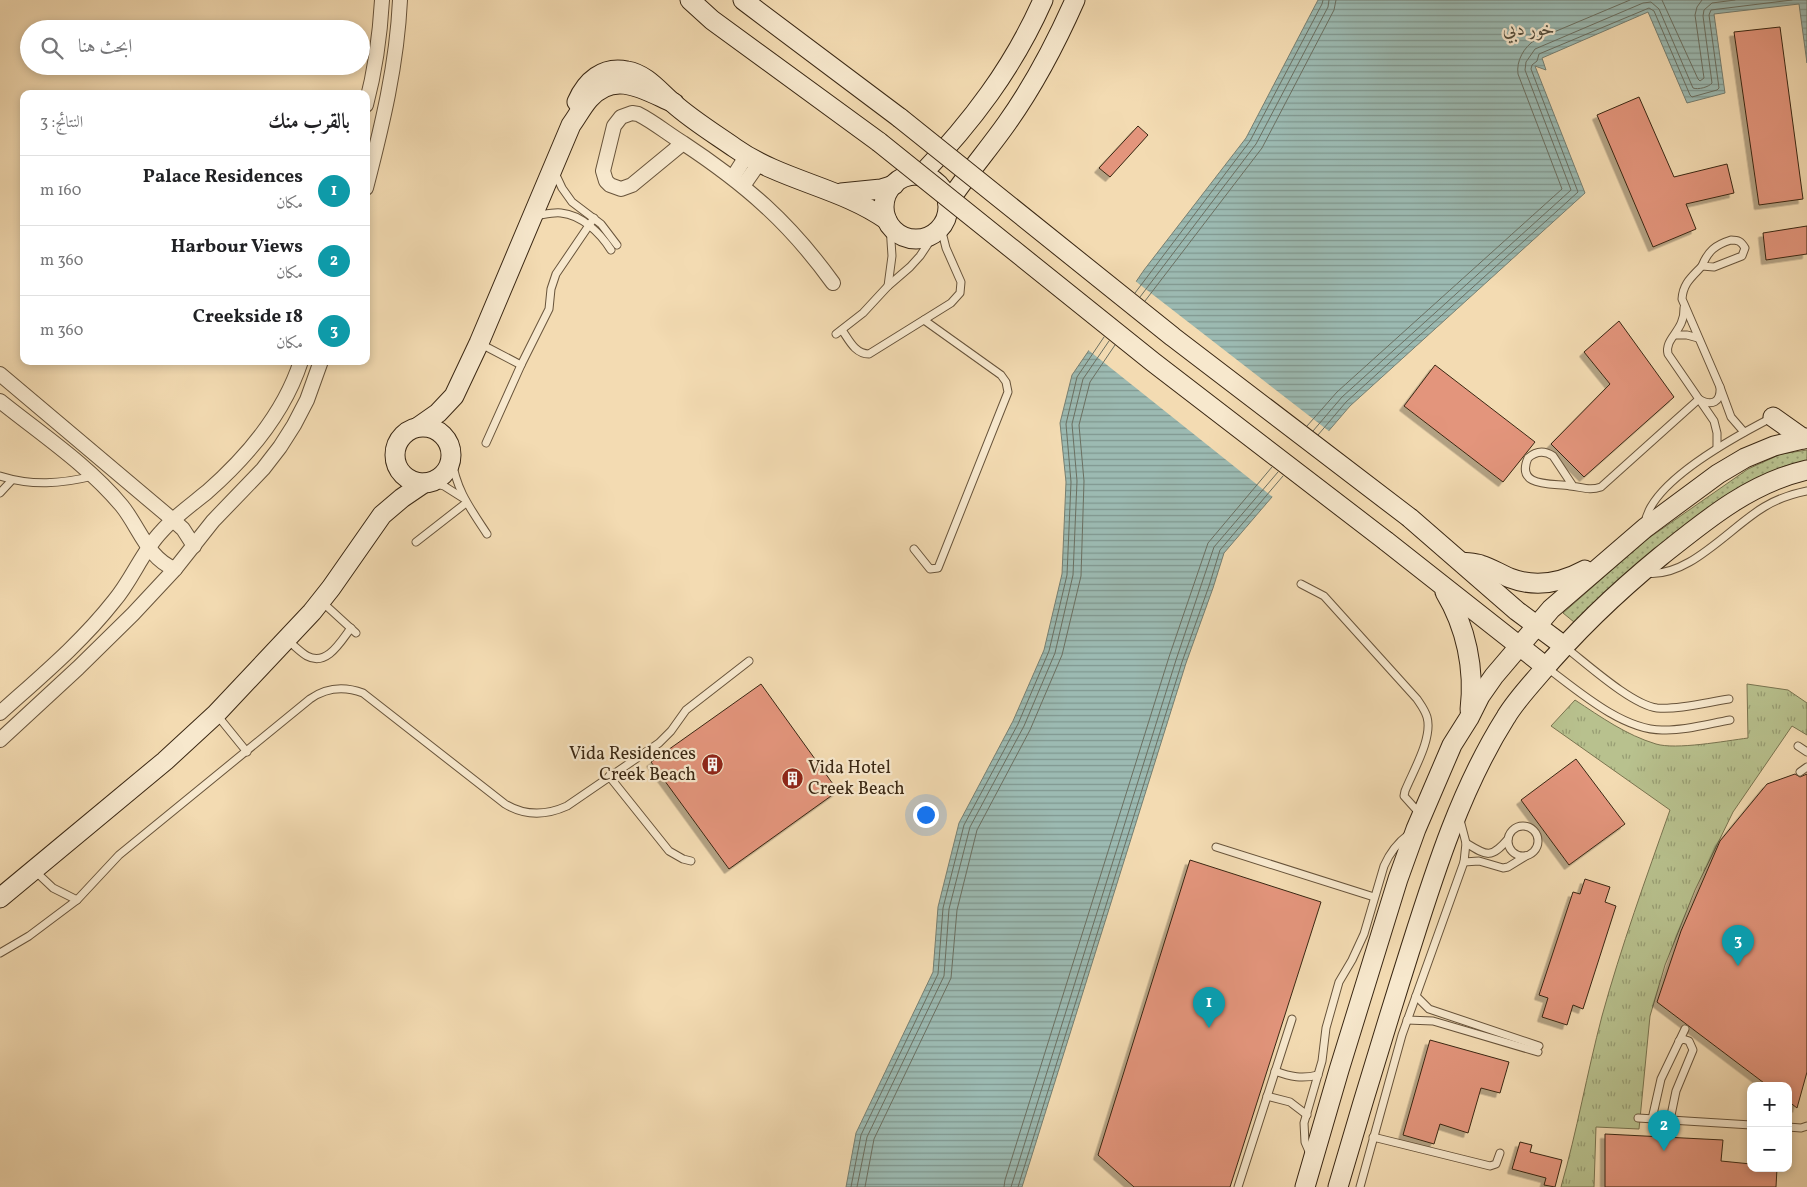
<!DOCTYPE html>
<html lang="ar">
<meta charset="utf-8">
<style>
body{margin:0;font-family:Vollkorn,Amiri,serif;background:#f2f2f2;color:#202124;direction:rtl}
.controls{position:absolute;right:15px;bottom:15px;display:grid;overflow:hidden;border-radius:10px;box-shadow:0 2px 8px #0003}
.controls button{width:45px;height:45px;display:grid;place-items:center;padding:0;border:0;border-bottom:1px solid #e0e0e0;background:#fff;color:#202124;font:25px sans-serif}
.you{position:absolute;left:925px;top:814px;width:18px;height:18px;margin:-12px;border:4px solid #fff;border-radius:50%;background:#1a73e8;box-shadow:0 0 0 8px #1a73e833}
.badge{display:grid;place-items:center;width:32px;height:32px;border-radius:50%;background:#8f2418;color:#fff;font-size:16px;font-weight:700}
.pin{position:absolute;translate:-50% -41px;filter:drop-shadow(0 1px 2px #0008)}
.pin::after{content:'';position:absolute;top:26px;width:18px;height:15px;background:inherit;clip-path:polygon(0 0,100% 0,50% 100%)}
.list{margin:0;padding:0;list-style:none}
h2{display:flex;justify-content:space-between;align-items:center;height:65px;margin:0;padding:0 20px;font-size:21px}
h2 small{font-size:16px;font-weight:400;color:#757577}
.list li{display:grid;grid-template-columns:32px 1fr auto;gap:15px;align-items:center;box-sizing:border-box;height:70px;padding:0 20px;border-top:1px solid #e0e0e0}
.list b{display:block;font-size:19px;white-space:nowrap}
.list p{margin:0;font-size:16px;white-space:nowrap;color:#757577}
.list em{font-size:16px;font-style:normal;color:#757577}
.icon{flex:none;width:28px;height:28px;fill:none;stroke:currentColor;stroke-width:2;stroke-linecap:round;stroke-linejoin:round}
.map{position:relative;flex:none;width:1807px;height:1187px;overflow:hidden;direction:ltr}
.search{position:absolute;background:#fff;box-shadow:0 2px 8px #0003;left:20px;top:20px;width:350px;height:55px;display:flex;align-items:center;gap:12px;box-sizing:border-box;padding:0 18px;border-radius:28px;color:#757577;font-size:19px}
.panel{position:absolute;background:#fff;box-shadow:0 2px 8px #0003;left:20px;top:90px;width:350px;height:275px;border-radius:10px;direction:rtl}
.map>svg:first-child{display:block}
.grass{fill:url(#grass-dots);stroke:#797450}
.park{fill:url(#park-tufts);stroke:#797450}
.water{fill:url(#water-rules);stroke:#757f72}
.pier{fill:#f3dbb2}
.lines{fill:none;stroke-linecap:round;stroke-linejoin:round}
.shore{stroke:#6b7062;stroke-width:1}
.building{fill:#e3957c;stroke:#3a2713;filter:url(#shadow)}
.lane-casing{stroke:#68543b;stroke-width:9}
.street-casing{stroke:#68543b;stroke-width:16}
.secondary-casing{stroke:#3a2713;stroke-width:21}
.lane{stroke:#f7e8cd;stroke-width:7}
.street{stroke:#f7e8cd;stroke-width:14}
.secondary{stroke:#f7e8cd;stroke-width:19}
.secondary-bridge-casing{stroke:#3a2713;stroke-width:21;stroke-linecap:butt}
.secondary-bridge{stroke:#f7e8cd;stroke-width:19}
.labels{text-anchor:middle;dominant-baseline:central;stroke-width:4.5;stroke-linejoin:round;paint-order:stroke}
.poi-label{font-size:18px;fill:#3a2713;stroke:#f7e8cd;text-anchor:end}
.water-label{font-size:19px;font-style:italic;fill:#524c3b;stroke:#f7e8cd}
</style>
<div class="map">
<svg width="1807" height="1187" viewBox="0 0 1807 1187">
<defs>
<pattern id="grass-dots" width="8" height="8" patternUnits="userSpaceOnUse" patternTransform="scale(1.25)"><rect width="8" height="8" fill="#b8c18e"/><path d="M2 2h.1M6 6h.1" fill="none" stroke="#979d73" stroke-width="1.8" stroke-linecap="round"/></pattern>
<pattern id="park-tufts" width="24" height="20" patternUnits="userSpaceOnUse" patternTransform="scale(1.25)"><rect width="24" height="20" fill="#b8c18e"/><path d="M3 7l-1-3M5 7V3M7 7l1-3M15 17l-1-3M17 17v-4M19 17l1-3" fill="none" stroke="#979d73"/></pattern>
<pattern id="water-rules" width="6" height="5" patternUnits="userSpaceOnUse" patternTransform="scale(1.25)"><rect width="6" height="5" fill="#9cbab2"/><path d="M0 2.5h6" fill="none" stroke="#809790"/></pattern>
<filter id="shadow"><feDropShadow dx="-4.5" dy="4.5" stdDeviation="0" flood-color="#0004"/></filter>
</defs>
<rect width="100%" height="100%" fill="#f3dbb2"/>
<filter id="stains"><feTurbulence type="fractalNoise" baseFrequency=".004" numOctaves="4"/><feColorMatrix values="0 0 0 0 .2 0 0 0 0 .09 0 0 0 0 .02 0 0 0 .5 -.17"/></filter>
<radialGradient id="worn" r=".72"><stop offset=".6" stop-color="#630" stop-opacity="0"/><stop offset="1" stop-color="#630" stop-opacity=".3"/></radialGradient>
<polygon class="grass" points="1807,450 1807,461 1785,466 1754,479 1714,508 1607,591 1574,622 1563,613 1646,540 1748,469 1781,454"/>
<path class="park" d="M 1747,684 L 1788,690 L 1807,703 L 1807,735 L 1792,726 L 1733,812 L 1695,890 L 1665,965 L 1650,1016 L 1639,1129 L 1596,1127 L 1594,1187 L 1561,1187 C 1577,1131 1587,1073 1602,1016 C 1621,947 1646,878 1670,810 L 1551,726 L 1575,700 C 1601,717 1626,735 1656,744 C 1676,750 1725,741 1748,738 Z"/>
<polygon class="water" points="1318,0 1807,0 1807,63 1799,4 1714,14 1725,93 1687,103 1648,12 1542,58 1546,70 1535,66 1585,193 1350,406 1224,553 1213,588 1186,663 1022,1187 846,1187 856,1133 933,972 938,907 959,823 1013,721 1044,650 1062,574 1066,482 1060,423 1072,375 1144,270 1246,138"/>
<polygon class="pier" points="1134,280 1330,432 1274,498 1087,349"/>
<g class="lines">
<g class="shore">
<polyline points="1662,0 1698,79 1700,81 1704,78 1695,15 1697,7 1702,0"/>
<polyline points="1135,293 1250,141 1322,4 1323,0"/>
<polyline points="1140,297 1256,144 1328,7 1329,0"/>
<polyline points="1145,301 1262,148 1334,10 1336,0"/>
<path d="M 1307,426 L 1337,392 L 1562,189 L 1518,74 C 1516,61 1524,47 1535,40 L 1630,0"/>
<path d="M 1313,431 L 1342,397 L 1571,190 L 1525,70 L 1526,62 L 1535,49 L 1643,3 L 1651,2 L 1659,9 L 1693,88 C 1698,90 1709,87 1712,83 L 1703,16 L 1704,10 L 1712,3 L 1735,0"/>
<polyline points="1318,435 1346,402 1578,192 1531,69 1532,65 1537,61 1539,54 1649,8 1654,11 1690,95 1692,97 1717,90 1719,88 1709,15 1711,10 1792,0"/>
<polyline points="851,1187 861,1135 938,974 943,908 964,825 1018,724 1049,651 1067,575 1071,482 1066,424 1077,377 1104,337"/>
<polyline points="857,1187 867,1137 944,976 949,909 970,827 1024,726 1055,653 1073,575 1077,481 1072,424 1083,379 1109,341"/>
<polyline points="865,1187 874,1139 951,978 957,910 977,830 1030,730 1062,655 1081,576 1084,481 1079,425 1090,382 1115,345"/>
<polyline points="1004,1187 1005,1180 1169,657 1208,543 1272,467"/>
<polyline points="1011,1187 1176,660 1214,547 1278,472"/>
<polyline points="1018,1187 1182,662 1209,586 1220,550 1283,476"/>
</g>
</g>
<g class="building">
<polygon points="1780,27 1803,199 1759,205 1734,32"/>
<polygon points="1639,97 1674,177 1727,164 1734,193 1686,204 1696,229 1653,247 1597,115"/>
<polygon points="1138,126 1148,135 1110,177 1099,168"/>
<polygon points="1807,226 1807,254 1766,260 1763,233"/>
<polygon points="1619,321 1674,397 1584,477 1551,444 1610,384 1584,352"/>
<polygon points="1435,365 1535,442 1503,482 1404,406"/>
<polygon points="761,684 838,791 729,869 651,762"/>
<polygon points="1576,759 1625,824 1569,865 1521,800"/>
<polygon points="1795,774 1800,777 1807,774 1807,1072 1797,1108 1788,1101 1788,1086 1768,1086 1657,1002 1681,931 1720,841 1767,784"/>
<polygon points="1190,860 1321,902 1230,1187 1134,1187 1098,1155"/>
<polygon points="1585,879 1610,887 1605,902 1616,906 1583,1009 1573,1005 1567,1025 1542,1017 1548,998 1539,995 1573,892 1580,894"/>
<polygon points="1430,1040 1509,1062 1500,1093 1481,1088 1468,1133 1440,1124 1434,1144 1403,1135"/>
<polygon points="1605,1134 1723,1140 1721,1161 1751,1164 1751,1168 1777,1168 1776,1187 1605,1187"/>
<polygon points="1520,1142 1532,1145 1530,1152 1562,1160 1555,1187 1544,1185 1546,1178 1512,1169"/>
</g>
<g class="lines">
<defs>
<g id="lane">
<polyline points="555,173 562,188 572,202 601,224 617,245"/>
<path d="M 534,216 C 543,215 552,212 561,213 C 582,215 600,233 611,250"/>
<path d="M 1731,240 C 1738,240 1741,241 1745,248 L 1742,256 L 1714,267 L 1702,266 C 1708,251 1715,245 1731,240 Z"/>
<path d="M 1702,266 C 1692,277 1683,283 1682,299 L 1720,387 L 1731,417 L 1744,432"/>
<polyline points="888,286 892,256 890,226"/>
<path d="M 1684,308 C 1685,331 1664,338 1668,354 L 1714,421 L 1717,433 L 1717,448"/>
<path d="M 842,330 C 849,340 855,354 869,354 L 951,303 L 960,293 L 961,282 L 946,248 L 941,228"/>
<polyline points="836,334 863,313 888,286 910,267 920,256 936,232"/>
<polyline points="1675,335 1687,335 1698,338"/>
<polyline points="479,343 521,365"/>
<polyline points="486,443 521,365 549,309 551,289 556,274 594,218"/>
<path d="M 451,457 C 457,491 468,505 487,534"/>
<path d="M 0,476 C 32,486 61,484 93,476"/>
<polyline points="429,482 444,486 463,498"/>
<path d="M 1573,486 L 1553,456 C 1544,450 1536,451 1528,458 C 1515,488 1553,483 1570,486 C 1582,487 1589,491 1601,487 L 1699,399 C 1712,407 1721,402 1720,387"/>
<polyline points="0,493 12,480"/>
<path d="M 1645,524 C 1649,482 1738,435 1773,417"/>
<polyline points="416,542 466,503"/>
<polyline points="914,549 930,569 938,568 1008,392 1006,382 1001,375 924,320"/>
<path d="M 1646,573 C 1688,579 1730,527 1764,507 C 1777,499 1792,494 1807,491"/>
<path d="M 1301,584 L 1324,596 L 1417,699 C 1421,705 1425,710 1427,717 C 1433,738 1413,771 1405,791 L 1404,796 L 1421,815"/>
<polyline points="321,601 356,633"/>
<path d="M 287,640 C 294,645 300,652 307,656 C 327,667 341,641 351,628"/>
<path d="M 1565,647 C 1587,664 1632,705 1657,708 C 1679,710 1708,702 1729,699"/>
<path d="M 1546,667 C 1577,690 1622,730 1662,730 C 1684,731 1708,724 1730,720"/>
<polyline points="217,715 247,752"/>
<polyline points="1798,746 1807,752"/>
<polyline points="1800,772 1807,767"/>
<polyline points="609,776 669,851 683,859 691,861"/>
<circle cx="1523" cy="841" r="15"/>
<path d="M 1466,843 C 1487,856 1491,859 1508,839"/>
<polyline points="1216,847 1374,897"/>
<polyline points="1464,862 1479,861 1503,868 1508,867 1526,856"/>
<polyline points="34,870 53,888 77,900"/>
<path d="M 0,953 L 29,936 L 77,900 L 119,855 L 310,699 C 327,687 344,686 363,693 L 505,804 C 525,816 545,816 567,806 L 659,743 L 671,731 L 686,710 L 749,661"/>
<polyline points="1416,996 1429,1009 1539,1046"/>
<polyline points="1407,1020 1433,1021 1538,1052"/>
<path d="M 1275,1071 C 1291,1077 1302,1079 1318,1075"/>
<polyline points="1267,1096 1290,1102 1307,1115"/>
<polyline points="1638,1118 1751,1125"/>
<polyline points="1652,1119 1661,1079 1685,1029"/>
<polyline points="1670,1120 1676,1091 1693,1050 1689,1041 1683,1039 1679,1041"/>
<polyline points="1788,1127 1801,1128 1807,1126"/>
<polyline points="1373,1137 1490,1166 1496,1164 1500,1153"/>
<path d="M 1311,1156 L 1305,1142 L 1304,1123 L 1322,1061 L 1326,1028 L 1339,982 L 1352,960 L 1364,934 L 1384,866 C 1390,852 1397,843 1409,834"/>
<polyline points="1238,1187 1292,1019"/>
<polyline points="1360,1187 1402,1035 1464,862 1466,843 1460,820"/>
</g>
<g id="street">
<path d="M 366,105 C 375,71 380,35 382,0"/>
<path d="M 683,143 L 632,185 L 621,189 L 610,185 L 606,181 L 603,171 L 614,126 L 621,117 L 632,113 L 638,114 C 654,122 668,134 683,143 C 745,184 789,222 833,283"/>
<polyline points="733,177 747,155"/>
<polyline points="743,186 759,163"/>
<path d="M 366,188 C 382,126 397,65 400,0"/>
<polyline points="0,374 173,520 183,529 194,546"/>
<path d="M 0,401 C 41,434 88,465 122,506 C 139,527 148,559 175,569"/>
<path d="M 0,713 C 40,677 81,643 114,601 C 132,580 142,552 161,532 C 174,517 191,505 207,492 C 248,456 284,414 301,361"/>
<polyline points="0,740 78,668 133,614 175,569 213,521 263,469 280,447 294,425 307,400 321,361"/>
</g>
<g id="secondary">
<polyline points="690,0 712,20 879,142"/>
<polyline points="743,0 900,118"/>
<path d="M 577,102 C 586,81 603,66 627,71 C 646,74 659,91 673,103 C 692,120 715,134 735,148 C 782,181 840,187 887,220"/>
<circle cx="916" cy="207" r="32"/>
<path d="M 920,176 C 971,123 1013,68 1043,0"/>
<polyline points="841,193 881,189 894,185"/>
<path d="M 948,203 C 966,175 988,150 1007,123 C 1034,85 1056,43 1075,0"/>
<polyline points="1773,417 1804,439"/>
<circle cx="423" cy="455" r="28"/>
<path d="M 418,427 L 438,413 L 454,396 L 479,343 L 571,125 C 577,117 582,107 589,99 C 615,69 646,91 674,103"/>
<polyline points="1410,518 1517,611 1564,646"/>
<polyline points="1386,541 1546,667"/>
<path d="M 1462,562 C 1468,563 1475,563 1481,565 C 1491,568 1500,574 1510,578 C 1536,588 1561,583 1585,570"/>
<path d="M 1445,592 C 1466,627 1475,669 1470,710"/>
<polyline points="0,898 165,761 216,714 312,612 331,588 382,515 402,498 424,483"/>
<polyline points="1305,1187 1339,1070 1398,879 1416,829 1452,745 1469,718 1480,696 1494,676 1551,609 1645,528 1718,474 1745,458 1774,446 1807,438"/>
<path d="M 1338,1187 C 1361,1108 1385,1029 1410,950 C 1435,871 1461,788 1506,717 C 1515,702 1527,689 1539,675 C 1576,631 1617,592 1661,556 C 1706,520 1750,483 1807,470"/>
</g>
</defs>
<use href="#lane" class="lane-casing"/>
<use href="#street" class="street-casing"/>
<use href="#secondary" class="secondary-casing"/>
<use href="#lane" class="lane"/>
<use href="#street" class="street"/>
<use href="#secondary" class="secondary"/>
<defs>
<g id="secondary-bridge">
<polyline points="900,118 1173,337 1410,518"/>
<polyline points="879,142 1153,362 1386,541"/>
</g>
</defs>
<use href="#secondary-bridge" class="secondary-bridge-casing"/>
<use href="#secondary-bridge" class="secondary-bridge"/>
</g>
<defs>
<symbol id="building-disc" viewBox="-11 -11 22 22"><circle r="9.5" fill="#8f2418" stroke="#f7e8cd"/><path d="M-4-6H4V6H1V3H-1V6H-4ZM-2.5-4.3h1.7v1.8h-1.7ZM.8-4.3h1.7v1.8H.8ZM-2.5-1h1.7V.8h-1.7ZM.8-1h1.7V.8H.8Z" fill="#fff"/></symbol>
</defs>
<g fill-rule="evenodd">
<use href="#building-disc" x="700" y="752" width="25" height="25"/>
<use href="#building-disc" x="780" y="766" width="25" height="25"/>
</g>
<g class="labels">
<g class="poi-label">
<text x="696" y="754">Vida Residences<tspan x="696" dy="21">Creek Beach</tspan></text>
<text x="808" y="768" text-anchor="start">Vida Hotel<tspan x="808" dy="21">Creek Beach</tspan></text>
</g>
<g class="water-label">
<text x="1529" y="30">خور دبي</text>
</g>
</g>
<rect width="100%" height="100%" filter="url(#stains)"/>
<rect width="100%" height="100%" fill="url(#worn)"/>
</svg>
<div class="controls">
<button>+</button>
<button>−</button>
</div>
<div class="you"></div>
<div class="pin badge" style="left:1209px;top:1028px;background:#0f9aa8">1</div>
<div class="pin badge" style="left:1664px;top:1151px;background:#0f9aa8">2</div>
<div class="pin badge" style="left:1738px;top:966px;background:#0f9aa8">3</div>
<div class="search"><svg class="icon" aria-label="search" viewBox="0 0 24 24"><circle cx="10" cy="10" r="6"/><path d="M15 15l6 6"/></svg>ابحث هنا</div>
<section class="panel">
<h2>بالقرب منك<small>النتائج: 3</small></h2>
<ul class="list">
<li><span class="badge" style="background:#0f9aa8">1</span><div><b>Palace Residences</b><p>مكان</p></div><em>160 m</em></li>
<li><span class="badge" style="background:#0f9aa8">2</span><div><b>Harbour Views</b><p>مكان</p></div><em>360 m</em></li>
<li><span class="badge" style="background:#0f9aa8">3</span><div><b>Creekside 18</b><p>مكان</p></div><em>360 m</em></li>
</ul>
</section>
</div>
